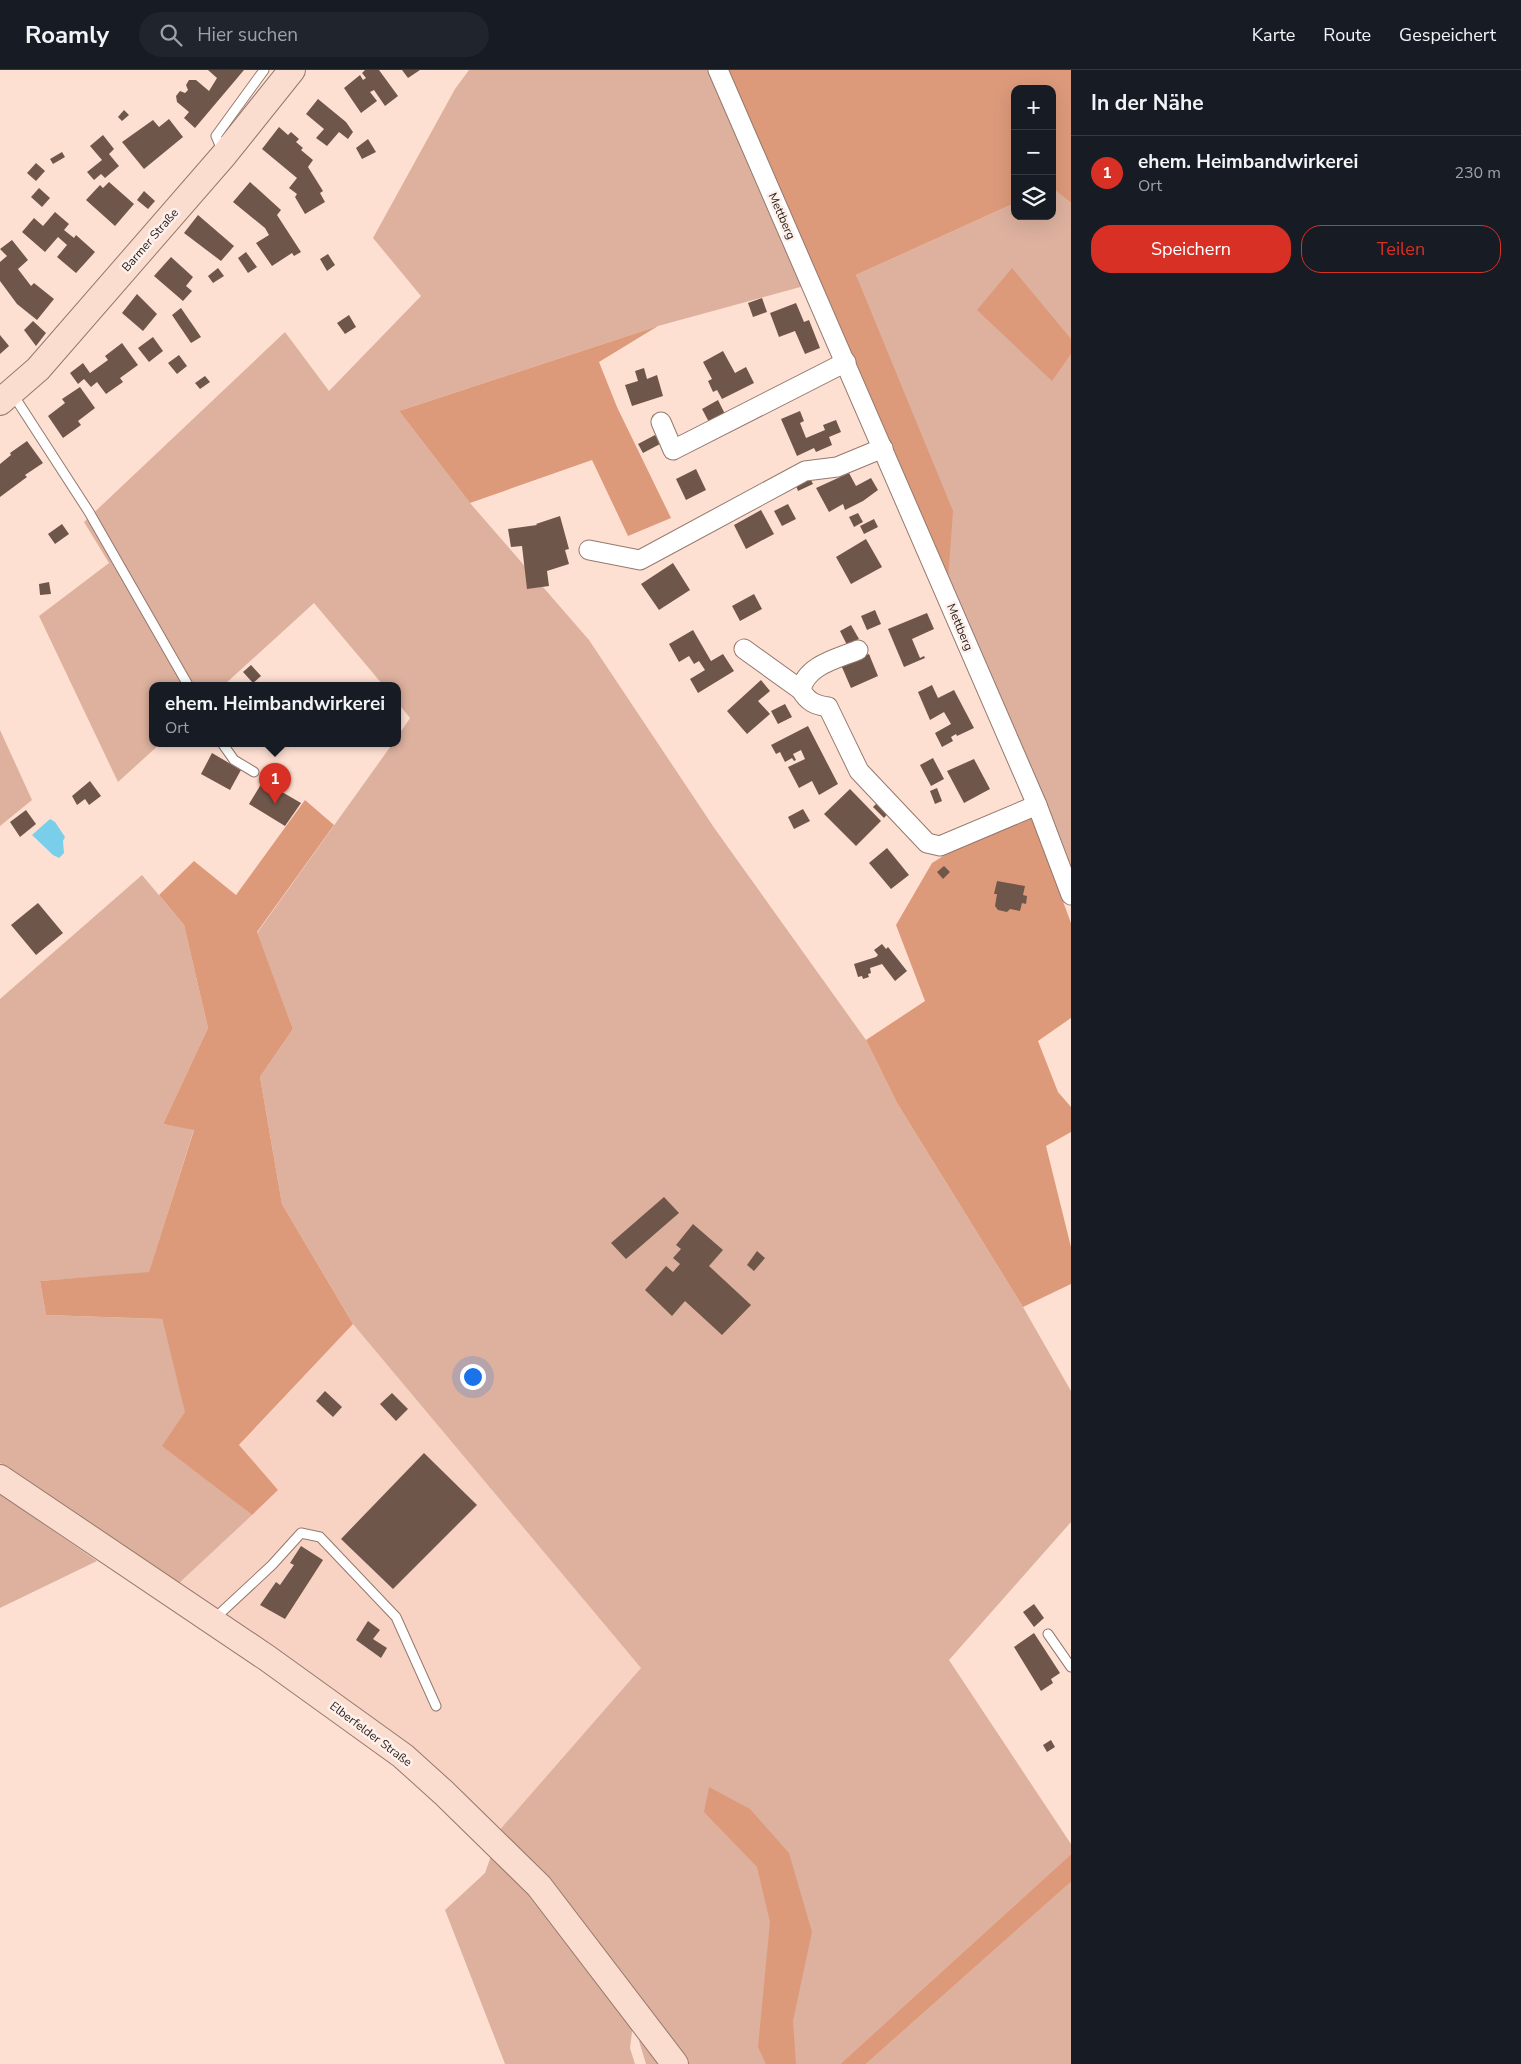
<!DOCTYPE html>
<html lang="de">
<meta charset="utf-8">
<style>
body{margin:0;font-family:"Nunito Sans",sans-serif;background:#20242c;color:#f1f3f6}
.controls{position:absolute;right:15px;top:15px;display:grid;overflow:hidden;border-radius:10px;box-shadow:0 5px 20px #0002}
.controls button{width:45px;height:45px;display:grid;place-items:center;padding:0;border:0;border-bottom:1px solid #363941;background:#171b24;color:#f1f3f6;font:25px sans-serif}
.you{position:absolute;left:472px;top:1306px;width:18px;height:18px;margin:-12px;border:4px solid #fff;border-radius:50%;background:#1a73e8;box-shadow:0 0 0 8px #1a73e833}
.badge{display:grid;place-items:center;width:32px;height:32px;border-radius:50%;background:#d93025;color:#fff;font-size:16px;font-weight:700}
.pin{position:absolute;translate:-50% -41px;filter:drop-shadow(0 1px 2px #0008)}
.pin::after{content:'';position:absolute;top:26px;width:18px;height:15px;background:inherit;clip-path:polygon(0 0,100% 0,50% 100%)}
.popup{position:absolute;left:149px;top:612px;width:252px;height:65px;box-sizing:border-box;display:grid;place-content:center;border-radius:10px;background:#171b24;filter:drop-shadow(0 1px 4px #0005);font-size:16px;white-space:nowrap;color:#9ea1a6}
.popup b{font-size:19px;color:#f1f3f6}
.popup::after{content:'';position:absolute;left:50%;top:100%;margin-left:-10px;border:10px solid transparent;border-top-color:#171b24}
.list{margin:0;padding:0;list-style:none}
h2{display:flex;justify-content:space-between;align-items:center;height:65px;margin:0;padding:0 20px;font-size:21px}
h2 small{font-size:16px;font-weight:400;color:#9ea1a6}
.list li{display:grid;grid-template-columns:32px 1fr auto;gap:15px;align-items:center;box-sizing:border-box;height:75px;padding:0 20px;border-top:1px solid #363941}
.list b{display:block;font-size:19px;white-space:nowrap}
.list p{margin:0;font-size:16px;white-space:nowrap;color:#9ea1a6}
.list em{font-size:16px;font-style:normal;color:#9ea1a6}
.actions{display:flex;gap:10px;padding:15px 20px}
.actions a{flex:1;padding:11px 0;border:1px solid #d93025;border-radius:20px;text-align:center;font-size:18px;color:#d93025}
.actions .main{background:#d93025;color:#fff}
.icon{flex:none;width:28px;height:28px;fill:none;stroke:currentColor;stroke-width:2;stroke-linecap:round;stroke-linejoin:round}
.map{position:relative;flex:none;width:1071px;height:1994px;overflow:hidden}
header{display:flex;align-items:center;gap:30px;box-sizing:border-box;height:70px;padding:0 25px;background:#171b24;border-bottom:1px solid #363941}
header strong{font-size:24px}
nav{display:flex;gap:28px;margin-inline-start:auto;font-size:18px}
.search{width:350px;height:45px;background:#20242c;display:flex;align-items:center;gap:12px;box-sizing:border-box;padding:0 18px;border-radius:28px;color:#9ea1a6;font-size:19px}
main{display:flex}
aside{flex:1;background:#171b24}
.map>svg:first-child{display:block}
.built{fill:#f8d2c2}
.green{fill:#ddb19e}
.forest{fill:#dd9a7b}
.water{fill:#79cfea}
.building{fill:#6f564a}
.lines{fill:none;stroke-linecap:round;stroke-linejoin:round}
.service-casing{stroke:#94796d;stroke-width:11}
.minor-casing{stroke:#94796d;stroke-width:21}
.secondary-casing{stroke:#94796d;stroke-width:28}
.service{stroke:#fff;stroke-width:9}
.minor{stroke:#fff;stroke-width:19}
.secondary{stroke:#fbddcf;stroke-width:26}
.labels{text-anchor:middle;dominant-baseline:central;stroke-width:5;stroke-linejoin:round;paint-order:stroke}
.street-label{font-size:12px;fill:#251a16;stroke:#fef1ec}
</style>
<header>
<strong>Roamly</strong>
<div class="search"><svg class="icon" aria-label="search" viewBox="0 0 24 24"><circle cx="10" cy="10" r="6"/><path d="M15 15l6 6"/></svg>Hier suchen</div>
<nav><a>Karte</a><a>Route</a><a>Gespeichert</a></nav>
</header>
<main>
<div class="map">
<svg width="1071" height="1994" viewBox="0 0 1071 1994">
<rect width="100%" height="100%" fill="#fee0d2"/>
<polygon class="built" points="353,1254 641,1598 497,1763 177,1515 278,1420 239,1376"/>
<g class="green">
<polygon points="469,0 709,0 804,216 658,256 399,341 470,433 589,570 715,759 866,970 897,1033 1023,1237 1071,1321 1071,1452 949,1590 1071,1774 1071,1784 840,1994 688,1994 626,1908 497,1763 641,1598 353,1254 282,1134 260,1007 293,959 257,863 393,673 398,673 398,666 410,648 398,633 398,615 383,615 314,533 224,615 152,615 152,673 161,673 118,712 39,546 109,493 84,452 285,262 329,321 421,226 373,168 455,19"/>
<polygon points="1052,118 1071,133 1071,804 948,510 856,205 1015,133 1015,146 1052,146"/>
<polygon points="0,660 32,730 0,756"/>
<polygon points="142,805 184,855 208,958 163,1054 194,1059 149,1203 40,1211 46,1245 162,1249 186,1343 163,1376 252,1445 177,1515 0,1393 0,929"/>
<polygon points="0,1424 97,1491 0,1538"/>
<polygon points="492,1783 548,1844 633,1954 630,1978 635,1994 505,1994 445,1840 485,1803"/>
<polygon points="1071,1812 1071,1994 866,1994"/>
<polygon points="643,1966 663,1994 646,1994 639,1971"/>
</g>
<g class="forest">
<polygon points="728,0 1071,0 1071,133 1052,118 1052,19 1015,19 1015,133 856,205 953,441 948,510"/>
<polygon points="1012,198 1071,269 1071,284 1052,311 977,240"/>
<polygon points="658,256 599,292 617,337 671,448 628,466 592,390 470,433 399,341"/>
<polygon points="305,730 334,755 257,862 293,959 260,1007 282,1134 353,1254 239,1375 278,1420 252,1445 162,1376 185,1342 162,1249 46,1245 40,1211 149,1202 194,1060 163,1054 208,958 184,855 159,825 194,791 236,825"/>
<polygon points="1027,734 1071,853 1071,948 1038,971 1058,1022 1071,1037 1071,1062 1046,1076 1071,1177 1071,1214 1023,1237 897,1033 866,970 925,931 896,855 932,793"/>
<polygon points="709,1717 750,1739 789,1783 812,1862 793,1951 796,1994 766,1994 758,1977 770,1852 757,1797 704,1742"/>
<polygon points="1071,1784 1071,1812 866,1994 840,1994"/>
</g>
<polygon class="water" points="50,749 55,752 65,767 63,771 64,783 59,788 53,785 32,765"/>
<g class="building">
<polygon points="208,0 244,0 195,58 184,48 189,42 177,32 176,26 180,21 185,23 188,20 186,15 189,10 196,10 209,21 217,8"/>
<polygon points="365,0 379,0 398,26 385,36 374,20 370,22 377,31 361,43 344,18 360,5 363,10 366,8 362,3"/>
<polygon points="402,0 420,0 408,8"/>
<polygon points="318,29 346,52 353,62 348,69 339,62 327,76 316,68 324,59 306,44"/>
<polygon points="124,40 129,45 122,51 118,47"/>
<polygon points="169,49 183,67 144,99 122,72 153,50 159,57"/>
<polygon points="279,57 288,65 291,62 299,69 296,72 303,78 301,80 313,90 308,97 323,121 320,123 325,132 305,144 295,127 297,124 289,118 297,108 262,79"/>
<polygon points="103,65 114,79 109,84 119,96 105,108 101,104 94,110 87,102 102,90 90,76"/>
<polygon points="368,69 376,82 362,89 356,78"/>
<polygon points="62,82 65,87 53,94 50,89"/>
<polygon points="36,93 45,101 36,111 27,103"/>
<polygon points="109,112 134,134 115,156 86,130 100,115 103,118"/>
<polygon points="250,112 281,140 277,145 301,182 294,186 292,183 272,196 256,173 269,165 265,158 233,132"/>
<polygon points="39,118 50,128 42,137 31,127"/>
<polygon points="144,121 155,131 148,139 137,130"/>
<polygon points="55,142 69,154 64,160 74,168 76,165 95,182 76,203 57,187 67,175 58,167 45,182 22,162 34,148 43,156"/>
<polygon points="198,145 234,176 221,191 184,163"/>
<polygon points="12,170 28,190 18,199 31,216 34,213 54,229 37,250 17,234 0,211 0,192 7,186 0,179"/>
<polygon points="246,182 257,197 248,203 238,188"/>
<polygon points="328,184 335,195 327,201 320,189"/>
<polygon points="171,187 193,207 186,216 192,221 183,231 154,206"/>
<polygon points="218,198 224,206 213,213 208,206"/>
<polygon points="137,224 157,244 143,261 122,243"/>
<polygon points="762,228 767,242 753,247 748,233"/>
<polygon points="796,233 804,252 809,250 820,278 805,284 795,261 779,267 770,243"/>
<polygon points="181,238 201,267 191,273 172,245"/>
<polygon points="349,245 356,257 345,264 337,253"/>
<polygon points="33,251 46,263 36,276 24,260"/>
<polygon points="0,265 9,276 0,284"/>
<polygon points="153,267 163,281 149,292 138,278"/>
<polygon points="122,273 138,295 120,308 123,312 106,324 97,312 91,317 84,309 78,314 70,303 83,293 90,303 108,290 105,286"/>
<polygon points="723,281 735,303 746,297 754,313 722,329 717,320 713,322 708,311 712,309 703,292"/>
<polygon points="179,285 187,296 177,304 168,293"/>
<polygon points="644,298 647,309 657,305 663,326 632,336 625,315 638,311 635,301"/>
<polygon points="205,306 210,312 200,319 195,313"/>
<polygon points="80,317 95,338 78,351 81,355 63,368 48,346 65,333 62,329"/>
<polygon points="718,330 726,346 710,354 702,339"/>
<polygon points="800,341 804,351 800,353 806,368 825,360 823,355 836,350 841,362 829,367 832,375 816,382 814,378 797,386 781,349"/>
<polygon points="655,365 660,374 643,383 638,374"/>
<polygon points="27,371 43,393 25,405 27,407 0,427 0,394 11,385 10,383"/>
<polygon points="696,399 706,420 686,430 676,409"/>
<polygon points="849,403 856,416 871,408 878,420 863,431 845,440 843,434 829,442 816,418"/>
<polygon points="809,406 813,414 798,421 795,413"/>
<polygon points="788,434 796,449 782,456 774,441"/>
<polygon points="761,440 774,464 746,479 734,455"/>
<polygon points="858,443 863,452 854,457 849,447"/>
<polygon points="560,446 569,479 565,480 569,494 547,501 549,516 527,519 522,476 511,477 508,459 537,455 536,454"/>
<polygon points="874,449 878,457 864,464 860,456"/>
<polygon points="62,454 69,464 55,474 48,464"/>
<polygon points="866,469 882,497 851,514 836,487"/>
<polygon points="673,493 690,520 659,540 641,514"/>
<polygon points="49,512 51,524 40,525 39,514"/>
<polygon points="754,524 762,539 740,551 732,536"/>
<polygon points="875,540 881,554 867,560 861,546"/>
<polygon points="927,543 934,559 912,569 920,588 924,586 925,588 904,597 888,559"/>
<polygon points="851,555 859,569 847,575 840,561"/>
<polygon points="693,560 711,591 723,584 734,601 698,623 690,609 705,600 699,591 694,594 689,586 679,592 669,574"/>
<polygon points="869,584 878,606 851,618 841,595"/>
<polygon points="251,595 261,606 253,613 243,602"/>
<polygon points="761,610 770,621 758,631 770,644 747,664 727,641"/>
<polygon points="932,615 938,628 954,620 974,658 957,666 956,664 951,667 953,671 942,677 935,663 951,654 944,642 930,650 918,622"/>
<polygon points="785,634 792,647 778,654 771,641"/>
<polygon points="808,656 838,714 819,725 812,711 799,718 788,697 805,689 801,680 793,684 796,690 794,691 792,688 785,692 780,682 776,684 771,675"/>
<polygon points="212,683 241,700 230,720 201,704"/>
<polygon points="933,688 944,709 931,716 920,695"/>
<polygon points="974,689 990,719 964,733 947,701"/>
<polygon points="90,711 101,726 89,735 85,729 77,735 72,726"/>
<polygon points="263,711 301,733 285,756 249,734"/>
<polygon points="937,718 942,731 935,734 930,721"/>
<polygon points="850,719 881,751 856,776 824,744"/>
<polygon points="879,731 889,742 884,748 873,737"/>
<polygon points="803,739 810,751 794,759 788,747"/>
<polygon points="26,740 36,754 20,767 10,752"/>
<polygon points="887,778 909,805 891,819 869,793"/>
<polygon points="944,796 950,802 943,809 937,802"/>
<polygon points="997,811 1025,816 1023,825 1027,826 1026,834 1022,833 1020,841 1010,839 1007,842 998,840 995,836 997,824 994,824"/>
<polygon points="38,833 63,863 36,885 11,855"/>
<polygon points="882,874 886,879 888,877 907,901 895,911 882,894 870,898 871,903 868,904 869,907 863,909 862,906 858,907 854,894 876,887 878,885 874,880"/>
<polygon points="664,1127 679,1143 626,1189 611,1173"/>
<polygon points="693,1154 723,1180 709,1196 751,1235 722,1265 685,1231 672,1246 645,1220 666,1196 673,1202 680,1194 673,1188 681,1179 676,1175"/>
<polygon points="757,1181 765,1188 754,1201 747,1195"/>
<polygon points="325,1321 342,1337 333,1347 316,1331"/>
<polygon points="392,1323 408,1339 396,1351 380,1334"/>
<polygon points="424,1383 477,1435 393,1519 341,1469"/>
<polygon points="301,1476 323,1490 285,1549 260,1535 276,1512 280,1515 294,1495 290,1493"/>
<polygon points="1034,1534 1044,1548 1034,1557 1023,1542"/>
<polygon points="368,1551 380,1560 373,1569 387,1578 381,1588 356,1570"/>
<polygon points="1034,1563 1060,1603 1051,1609 1053,1613 1041,1621 1014,1577"/>
<polygon points="1051,1670 1055,1677 1047,1682 1043,1675"/>
</g>
<g class="lines">
<defs>
<g id="service">
<polyline points="223,82 216,66 264,0"/>
<polyline points="12,323 89,442 188,615"/>
<polyline points="222,673 234,690 254,702"/>
<polyline points="214,1549 272,1495 301,1463 320,1467 396,1547 436,1636"/>
<polyline points="1048,1564 1071,1597"/>
</g>
<g id="minor">
<polyline points="718,0 1037,735 1071,825"/>
<polyline points="661,352 673,380 846,292"/>
<polyline points="589,480 640,490 805,401 837,397 883,378"/>
<polyline points="744,579 801,620"/>
<path d="M 858,580 C 837,589 806,595 801,620 C 808,632 815,635 828,637 L 859,701 L 927,773 L 940,776 L 1037,735"/>
</g>
<g id="secondary">
<polyline points="0,332 38,299 224,85 292,0"/>
<polyline points="0,1408 267,1588 403,1686 444,1723 539,1816 675,1994"/>
</g>
</defs>
<use href="#service" class="service-casing"/>
<use href="#minor" class="minor-casing"/>
<use href="#secondary" class="secondary-casing"/>
<use href="#service" class="service"/>
<use href="#minor" class="minor"/>
<use href="#secondary" class="secondary"/>
</g>
<g class="labels">
<g class="street-label">
<text transform="translate(782 146) rotate(66)">Mettberg</text>
<text transform="translate(150 170) rotate(-49)">Barmer Straße</text>
<text transform="translate(960 557) rotate(67)">Mettberg</text>
<text transform="translate(371 1664) rotate(37)">Elberfelder Straße</text>
</g>
</g>
</svg>
<div class="controls">
<button>+</button>
<button>−</button>
<button><svg class="icon" aria-label="layers" viewBox="0 0 24 24"><path d="M12 4l9 5-9 5-9-5zM3 14l9 5 9-5"/></svg></button>
</div>
<div class="you"></div>
<div class="pin badge" style="left:275px;top:734px">1</div>
<div class="popup"><b>ehem. Heimbandwirkerei</b>Ort</div>
</div>
<aside>
<h2>In der Nähe<small></small></h2>
<ul class="list">
<li><span class="badge">1</span><div><b>ehem. Heimbandwirkerei</b><p>Ort</p></div><em>230 m</em></li>
</ul>
<div class="actions"><a class="main">Speichern</a><a>Teilen</a></div>
</aside>
</main>
